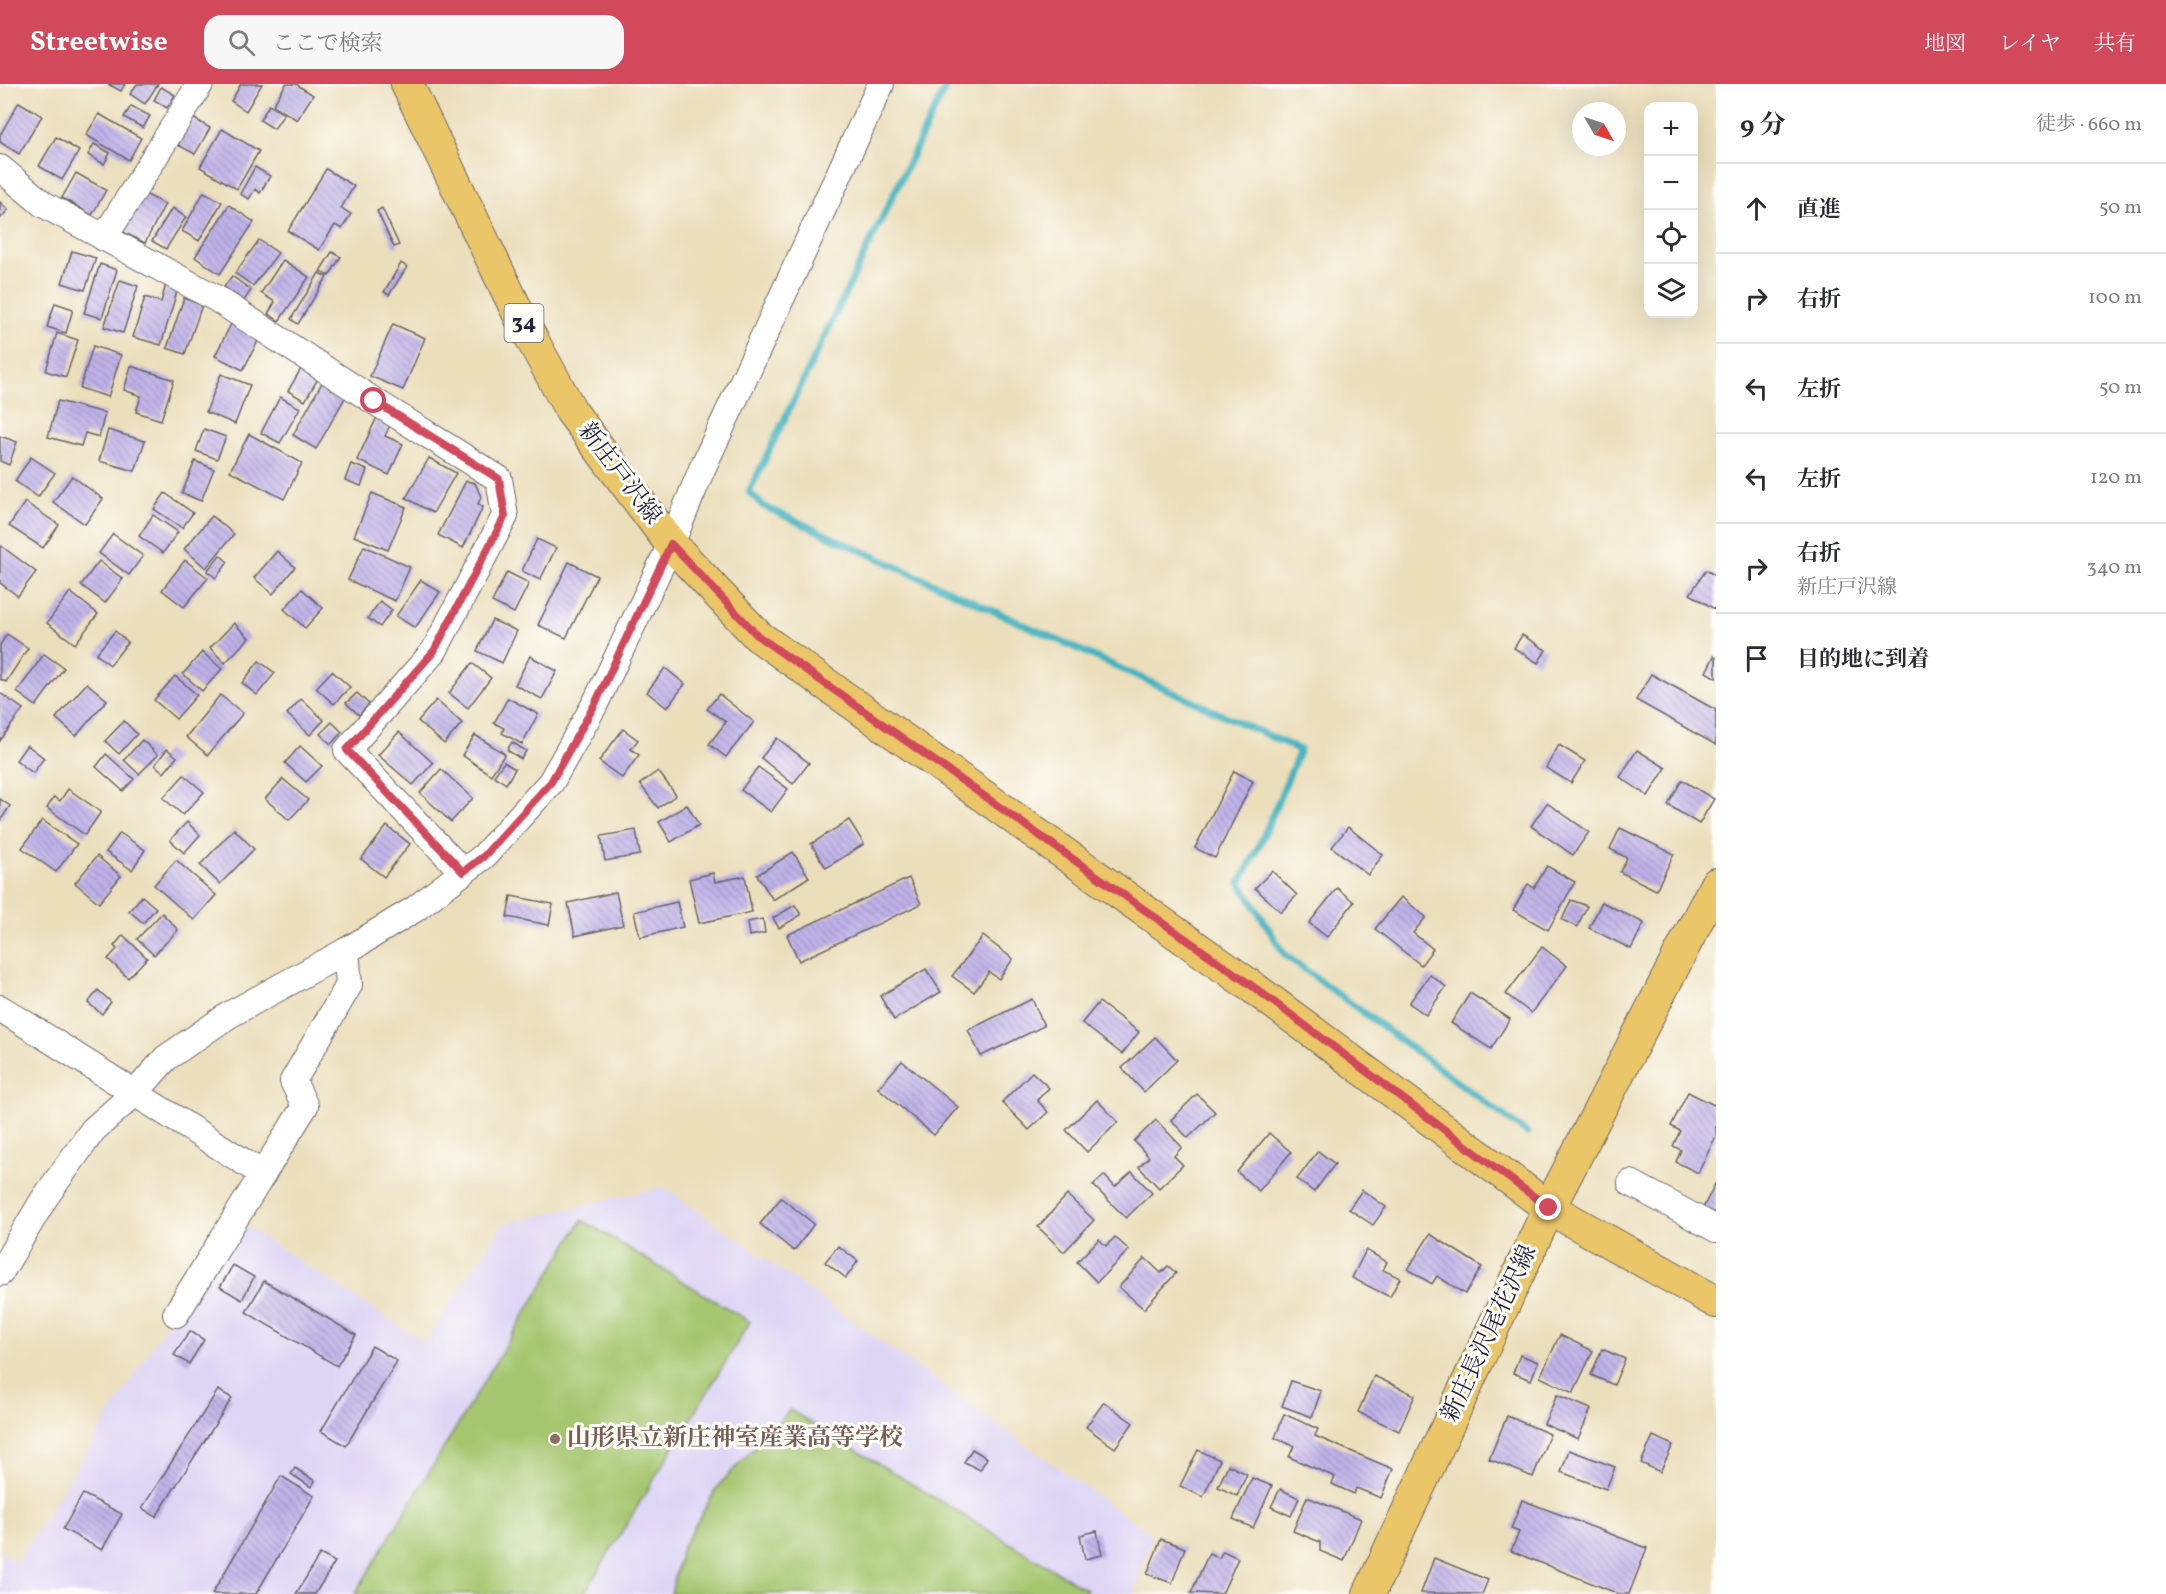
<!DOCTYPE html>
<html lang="ja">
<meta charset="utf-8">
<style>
body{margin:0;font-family:Vollkorn,"Noto Serif JP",serif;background:#f7f7f7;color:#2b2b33}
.controls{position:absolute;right:18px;top:18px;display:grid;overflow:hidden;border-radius:12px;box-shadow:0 6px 24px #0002}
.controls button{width:54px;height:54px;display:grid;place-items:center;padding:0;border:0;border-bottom:2px solid #e1e1e2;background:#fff;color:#2b2b33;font:30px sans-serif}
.compass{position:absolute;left:1572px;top:18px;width:54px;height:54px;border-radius:50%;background:#fff;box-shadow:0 6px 24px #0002;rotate:129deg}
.stop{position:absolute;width:18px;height:18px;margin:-14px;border:4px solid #d1495b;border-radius:50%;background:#fff}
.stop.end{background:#d1495b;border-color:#fff;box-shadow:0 2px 6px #0008}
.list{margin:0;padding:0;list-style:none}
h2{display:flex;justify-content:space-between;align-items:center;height:78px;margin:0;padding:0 24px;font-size:26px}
h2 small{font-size:20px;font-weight:400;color:#7c7c81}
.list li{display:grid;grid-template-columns:39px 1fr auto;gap:18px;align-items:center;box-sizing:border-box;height:90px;padding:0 24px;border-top:2px solid #e1e1e2}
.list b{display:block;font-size:22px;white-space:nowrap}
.list p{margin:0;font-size:20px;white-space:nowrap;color:#7c7c81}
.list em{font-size:20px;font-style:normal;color:#7c7c81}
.icon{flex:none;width:33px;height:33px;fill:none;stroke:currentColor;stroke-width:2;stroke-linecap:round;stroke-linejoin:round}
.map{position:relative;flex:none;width:1716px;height:1510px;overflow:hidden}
header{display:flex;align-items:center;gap:36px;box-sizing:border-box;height:84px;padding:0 30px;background:#d1495b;color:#fff}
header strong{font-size:28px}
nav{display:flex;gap:33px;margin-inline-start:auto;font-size:21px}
.search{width:420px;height:54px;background:#f7f7f7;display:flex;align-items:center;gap:15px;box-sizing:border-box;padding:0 21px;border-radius:18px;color:#7c7c81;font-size:22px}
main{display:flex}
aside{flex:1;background:#fff}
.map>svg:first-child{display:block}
.built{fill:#ded5f5}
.grass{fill:#a5c66e;stroke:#647454;stroke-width:1.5}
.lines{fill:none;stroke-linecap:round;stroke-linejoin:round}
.stream{stroke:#44b2bf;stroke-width:7}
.building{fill:url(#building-back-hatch)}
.minor-casing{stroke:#686468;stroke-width:28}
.major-casing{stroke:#686468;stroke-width:34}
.minor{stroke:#fff;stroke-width:26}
.major{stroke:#ebc669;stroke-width:32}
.route{stroke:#d1495b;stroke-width:8}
.education-dot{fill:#8d6e63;stroke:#fdfcf7;stroke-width:2}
.labels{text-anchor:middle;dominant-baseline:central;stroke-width:6;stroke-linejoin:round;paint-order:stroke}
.shield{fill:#fdfcf7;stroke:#646373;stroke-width:1.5}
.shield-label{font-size:22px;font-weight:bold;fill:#22223b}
.street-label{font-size:24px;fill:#22223b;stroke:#fdfcf7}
.education-label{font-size:24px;font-weight:bold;fill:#785e54;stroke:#fdfcf7;text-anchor:start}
</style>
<header>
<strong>Streetwise</strong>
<div class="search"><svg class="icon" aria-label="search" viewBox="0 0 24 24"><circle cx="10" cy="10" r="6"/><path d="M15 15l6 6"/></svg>ここで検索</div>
<nav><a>地図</a><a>レイヤ</a><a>共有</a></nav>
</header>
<main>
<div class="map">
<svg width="1716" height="1510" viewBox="0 0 1716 1510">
<defs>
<pattern id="building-back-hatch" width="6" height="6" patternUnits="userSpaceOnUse" patternTransform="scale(1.5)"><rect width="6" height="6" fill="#bfb2e9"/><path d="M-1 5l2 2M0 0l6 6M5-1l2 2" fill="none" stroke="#9b90be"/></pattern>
</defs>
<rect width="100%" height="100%" fill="#fdfcf7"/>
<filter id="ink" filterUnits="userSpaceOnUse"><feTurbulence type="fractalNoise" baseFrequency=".0167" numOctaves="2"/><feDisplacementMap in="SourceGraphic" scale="12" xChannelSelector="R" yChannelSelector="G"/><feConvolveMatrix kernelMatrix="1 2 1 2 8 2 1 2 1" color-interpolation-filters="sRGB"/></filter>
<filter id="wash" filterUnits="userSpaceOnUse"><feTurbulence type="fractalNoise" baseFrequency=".008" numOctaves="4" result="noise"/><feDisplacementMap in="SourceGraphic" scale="24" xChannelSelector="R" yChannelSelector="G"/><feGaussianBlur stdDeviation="1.35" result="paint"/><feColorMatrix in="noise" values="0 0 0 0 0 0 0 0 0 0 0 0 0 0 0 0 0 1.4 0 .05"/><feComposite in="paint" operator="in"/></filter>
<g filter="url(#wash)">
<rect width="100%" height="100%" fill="#ebdebb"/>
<polygon class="built" points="664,1103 1152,1451 1134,1510 0,1510 0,1468 17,1478 233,1134 424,1258 503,1140"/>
<g class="grass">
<polygon points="582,1136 750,1238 584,1510 355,1510"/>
<polygon points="790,1326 1087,1506 1084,1510 671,1510 681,1466 718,1402"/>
</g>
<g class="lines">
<polyline class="stream" points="947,0 749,408 763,422 1300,666 1261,758 1240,799 1285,871 1527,1049"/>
</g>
<g id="blocks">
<g class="building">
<polygon points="108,0 125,0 121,7"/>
<polygon points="137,0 158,0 145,20 130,10"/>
<polygon points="241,0 262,0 246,27 231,17"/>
<polygon points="286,0 296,0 313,11 297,36 273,21"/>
<polygon points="161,3 175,11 167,24 154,16"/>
<polygon points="19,18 42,32 19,70 0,58 0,51"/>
<polygon points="269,21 284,30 274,45 260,36"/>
<polygon points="131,22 150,32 143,44 124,33"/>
<polygon points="99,30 141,54 129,76 86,51"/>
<polygon points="193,34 210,44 195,70 178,61"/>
<polygon points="222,45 259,67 237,105 200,83"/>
<polygon points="56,53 79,67 62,96 39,82"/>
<polygon points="94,60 110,69 104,80 88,71"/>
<polygon points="255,83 270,92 260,109 255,105 249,115 240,110"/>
<polygon points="326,85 354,102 341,124 351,130 342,145 335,141 319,166 288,147"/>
<polygon points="76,89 106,106 92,131 62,114"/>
<polygon points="204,108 222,118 199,157 182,147"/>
<polygon points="143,109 165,120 145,159 123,148"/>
<polygon points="0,118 8,126 0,135"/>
<polygon points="229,121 254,138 220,190 195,173"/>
<polygon points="172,124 186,133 166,165 152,157"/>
<polygon points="382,124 399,161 394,163 377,127"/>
<polygon points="259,156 278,169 253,202 235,189"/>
<polygon points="72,167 96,174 85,206 62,199"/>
<polygon points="332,168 341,173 329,192 320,187"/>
<polygon points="283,176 309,193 279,237 268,230 275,218 261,209"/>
<polygon points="401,179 407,183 389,211 384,208"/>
<polygon points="100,180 117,186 102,234 84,229"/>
<polygon points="319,189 327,193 298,240 291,235"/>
<polygon points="232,192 251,206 244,217 224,203"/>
<polygon points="120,196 138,202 123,249 104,243"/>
<polygon points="166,200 178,204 161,261 133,253 145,213 161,218"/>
<polygon points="184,214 202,221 185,270 167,264"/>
<polygon points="55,219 73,225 66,249 47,243"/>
<polygon points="232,238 260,253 243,286 215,272"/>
<polygon points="393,240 425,254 403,306 370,292"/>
<polygon points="57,249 78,256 66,293 46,287"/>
<polygon points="93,262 121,271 108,313 80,304"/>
<polygon points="131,282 174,296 161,336 136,328 141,312 124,306"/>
<polygon points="302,283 319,293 305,317 288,307"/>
<polygon points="221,290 250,301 235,340 206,328"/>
<polygon points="323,297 347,310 316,365 293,351"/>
<polygon points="280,313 300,324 280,359 261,349"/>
<polygon points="58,317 105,329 99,353 85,349 81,362 48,353"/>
<polygon points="377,333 391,339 385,352 403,360 389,391 357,376"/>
<polygon points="204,345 226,353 217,375 196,367"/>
<polygon points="108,346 145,357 135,387 99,377"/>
<polygon points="249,350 302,379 284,415 230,387"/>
<polygon points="0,352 17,358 9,381 0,377"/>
<polygon points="31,373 55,389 38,413 15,397"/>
<polygon points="429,374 456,389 433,429 406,414"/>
<polygon points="195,377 214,385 201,417 182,409"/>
<polygon points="351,380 367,386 361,402 345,396"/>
<polygon points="72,392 103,415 85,440 53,418"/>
<polygon points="466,397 475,399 481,413 478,420 483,423 463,464 438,451"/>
<polygon points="165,409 193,429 182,444 154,425"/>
<polygon points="372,409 406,423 388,466 354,452"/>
<polygon points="25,418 59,441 43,464 9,442"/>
<polygon points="153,431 178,448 163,469 139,452"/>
<polygon points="212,432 234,450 206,484 184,465"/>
<polygon points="113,450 143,472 129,491 99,469"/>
<polygon points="537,455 556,464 540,496 522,487"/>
<polygon points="0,461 36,488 18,512 0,499"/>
<polygon points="364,462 410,483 395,517 348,496"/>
<polygon points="277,467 295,483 273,510 254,494"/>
<polygon points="220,471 228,478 216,494 207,487"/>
<polygon points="185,476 208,494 184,523 162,506"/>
<polygon points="99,477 123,495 105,519 81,501"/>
<polygon points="569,478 597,492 566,554 538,541"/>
<polygon points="1706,486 1716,492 1716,526 1690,510"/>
<polygon points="507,488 529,499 514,529 492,518"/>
<polygon points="421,496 440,508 415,544 396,532"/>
<polygon points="302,505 323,524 305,544 284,525"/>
<polygon points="70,508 98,530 75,560 47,539"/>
<polygon points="380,517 392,526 380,543 368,534"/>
<polygon points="492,536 517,547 502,579 477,567"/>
<polygon points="234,539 249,554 225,579 210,564"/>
<polygon points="115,547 128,558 110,581 96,570"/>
<polygon points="7,550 28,564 6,598 0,595 0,561"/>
<polygon points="1522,551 1546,566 1538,579 1514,564"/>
<polygon points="202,568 222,585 202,607 183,590"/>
<polygon points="44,570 64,584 36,622 17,608"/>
<polygon points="530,572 557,587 542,615 515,601"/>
<polygon points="1714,572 1716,573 1716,594 1706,588"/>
<polygon points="259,577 275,589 257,611 242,599"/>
<polygon points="472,579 491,594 468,624 449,609"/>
<polygon points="665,584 685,600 667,624 647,608"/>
<polygon points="332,587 350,603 334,620 316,604"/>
<polygon points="1651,590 1716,626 1716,661 1636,616"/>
<polygon points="175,592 197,611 176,635 154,616"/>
<polygon points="87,599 107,616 76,652 56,634"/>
<polygon points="0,609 23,625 0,657"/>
<polygon points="357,609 369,620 359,631 346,619"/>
<polygon points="719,610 754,638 726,673 709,660 726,638 707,625"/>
<polygon points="220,611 243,629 208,671 186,653"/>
<polygon points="508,614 538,630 522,660 502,649 504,644 494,639"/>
<polygon points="301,615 324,636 310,651 287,630"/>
<polygon points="436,616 462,639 444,660 418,637"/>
<polygon points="124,637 137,650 119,670 105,657"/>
<polygon points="332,638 342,648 331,660 320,650"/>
<polygon points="623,645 638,656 631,665 639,671 622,694 599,677"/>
<polygon points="399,648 433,679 413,701 378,671"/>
<polygon points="475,651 505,670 491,691 462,671"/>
<polygon points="777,654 809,679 793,700 761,674"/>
<polygon points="142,656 158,671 139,690 124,676"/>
<polygon points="512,658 526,667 521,675 507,666"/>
<polygon points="27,661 44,674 33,689 16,676"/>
<polygon points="1559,661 1585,677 1571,699 1546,684"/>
<polygon points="300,662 322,682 306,698 285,679"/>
<polygon points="167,665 177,673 164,689 155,681"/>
<polygon points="1637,666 1666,684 1648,712 1620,693"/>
<polygon points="106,670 134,695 123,707 96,683"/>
<polygon points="504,678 515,685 506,700 494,692"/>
<polygon points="758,683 788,705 771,728 741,706"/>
<polygon points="441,685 473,714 451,738 420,709"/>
<polygon points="658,687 676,711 658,724 640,700"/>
<polygon points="1234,687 1253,697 1215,774 1195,764"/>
<polygon points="184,691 204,708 183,731 163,714"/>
<polygon points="283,695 308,716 289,736 265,715"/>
<polygon points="1682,696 1714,715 1699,740 1668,721"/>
<polygon points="68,705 101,728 85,751 47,724 54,713 60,717"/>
<polygon points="0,715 10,722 0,737"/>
<polygon points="1547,719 1589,748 1573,771 1531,742"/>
<polygon points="687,721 699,741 671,758 659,738"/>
<polygon points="42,736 77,760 56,788 22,764"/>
<polygon points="849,736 864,760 826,784 811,760"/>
<polygon points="187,738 200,751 184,769 170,756"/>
<polygon points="387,742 410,760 384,793 361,775"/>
<polygon points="1348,743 1383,771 1368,791 1332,763"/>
<polygon points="1620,744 1674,770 1656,806 1620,788 1627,774 1610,765"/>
<polygon points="234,745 254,765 220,800 200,781"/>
<polygon points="636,746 640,771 605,777 601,752"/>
<polygon points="120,749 145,766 132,786 106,768"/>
<polygon points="793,768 809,793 773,816 757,791"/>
<polygon points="97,772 121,792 99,819 75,799"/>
<polygon points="176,776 216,811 194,836 154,801"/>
<polygon points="1547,782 1575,798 1548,846 1513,826 1528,800 1534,804"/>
<polygon points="1272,787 1297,811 1281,828 1255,804"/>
<polygon points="713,789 715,798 745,792 752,828 699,839 689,795"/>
<polygon points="909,794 921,820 799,877 787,851"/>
<polygon points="1337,804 1354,818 1327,853 1309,839"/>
<polygon points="616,808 623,841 575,852 568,819"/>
<polygon points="142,812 156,824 143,839 129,827"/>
<polygon points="511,812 553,820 549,841 507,833"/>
<polygon points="1401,813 1426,833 1413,849 1433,865 1421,881 1375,845"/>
<polygon points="1571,816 1587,822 1577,843 1562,836"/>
<polygon points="677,818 683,843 640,853 634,828"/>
<polygon points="1602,818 1644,839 1631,865 1589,844"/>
<polygon points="795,821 801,831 779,844 773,834"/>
<polygon points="162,829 178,846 154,871 137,855"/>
<polygon points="763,835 765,849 749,852 747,838"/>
<polygon points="123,851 147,874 128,894 108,875 117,865 114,862"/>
<polygon points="983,852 1013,875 999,895 989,888 974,908 952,892"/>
<polygon points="1542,863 1567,882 1531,929 1506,910"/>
<polygon points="926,885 941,908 894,936 880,912"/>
<polygon points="1430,891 1446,903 1426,931 1409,919"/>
<polygon points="98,906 111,918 102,930 88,919"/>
<polygon points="1470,909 1510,935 1491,965 1451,939"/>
<polygon points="1032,915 1044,942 981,972 968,946"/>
<polygon points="1099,918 1139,948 1122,970 1082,939"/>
<polygon points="1155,953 1177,976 1144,1008 1122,984"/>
<polygon points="902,977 958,1023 934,1051 878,1004"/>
<polygon points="1032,988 1049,1004 1037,1016 1048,1028 1029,1046 1002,1018"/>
<polygon points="1688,1008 1716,1022 1716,1052 1698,1089 1676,1078 1681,1066 1673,1062 1680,1047 1671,1042"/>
<polygon points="1197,1010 1215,1028 1188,1054 1171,1036"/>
<polygon points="1097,1016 1118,1038 1087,1068 1066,1046"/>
<polygon points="1156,1036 1182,1063 1174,1072 1183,1081 1159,1104 1139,1083 1149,1073 1134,1057"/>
<polygon points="1269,1049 1291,1068 1259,1107 1237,1088"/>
<polygon points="1318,1067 1335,1080 1314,1108 1297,1095"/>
<polygon points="1132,1088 1152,1109 1126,1134 1093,1101 1104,1091 1115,1103"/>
<polygon points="1716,1098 1716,1131 1703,1124"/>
<polygon points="1362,1106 1386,1123 1373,1141 1349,1125"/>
<polygon points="1067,1111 1094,1136 1064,1168 1038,1143"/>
<polygon points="781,1114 814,1140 794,1167 760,1140"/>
<polygon points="1430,1150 1482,1183 1465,1210 1437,1192 1432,1200 1408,1185"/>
<polygon points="1115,1153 1129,1166 1097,1198 1077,1178 1099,1155 1106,1162"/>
<polygon points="838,1162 858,1177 846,1194 825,1178"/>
<polygon points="1366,1166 1387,1178 1383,1186 1400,1194 1390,1213 1352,1194"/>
<polygon points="1145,1174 1161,1189 1168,1182 1176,1189 1144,1225 1119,1203"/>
<polygon points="233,1181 254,1193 242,1216 220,1203"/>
<polygon points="264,1197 356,1251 337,1282 246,1228"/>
<polygon points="190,1247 204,1256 189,1280 174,1271"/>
<polygon points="1560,1251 1593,1267 1573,1309 1540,1293"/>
<polygon points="372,1262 397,1277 346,1362 321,1347"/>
<polygon points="1602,1265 1625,1275 1614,1301 1591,1291"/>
<polygon points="1520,1271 1538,1278 1531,1296 1513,1289"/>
<polygon points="1374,1292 1415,1311 1399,1347 1358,1328"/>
<polygon points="1291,1297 1321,1307 1312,1333 1282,1322"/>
<polygon points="218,1306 232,1314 156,1433 142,1424"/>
<polygon points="1557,1311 1591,1325 1578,1355 1544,1340"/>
<polygon points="1104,1318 1133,1339 1115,1364 1086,1343"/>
<polygon points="1284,1330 1318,1345 1315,1352 1393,1385 1381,1414 1356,1404 1354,1410 1332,1400 1335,1393 1289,1373 1294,1362 1275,1354"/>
<polygon points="1507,1332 1550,1350 1533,1393 1489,1375"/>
<polygon points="1653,1352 1673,1361 1660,1388 1641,1379"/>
<polygon points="972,1365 987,1374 980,1386 964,1378"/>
<polygon points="1198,1366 1220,1376 1203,1413 1180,1402"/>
<polygon points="1569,1366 1615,1383 1606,1405 1561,1388"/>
<polygon points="1228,1381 1247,1390 1237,1412 1218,1403"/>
<polygon points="295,1384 315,1397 311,1403 291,1390"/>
<polygon points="281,1392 314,1412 256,1510 212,1510"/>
<polygon points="1252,1394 1272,1402 1253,1444 1233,1435"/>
<polygon points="1280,1405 1299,1414 1291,1432 1271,1423"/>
<polygon points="83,1410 122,1430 102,1466 63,1445"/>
<polygon points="1307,1413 1361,1435 1344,1477 1320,1467 1320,1458 1293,1447"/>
<polygon points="1522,1416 1647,1464 1629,1510 1619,1510 1511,1467 1519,1448 1511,1445"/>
<polygon points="1097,1447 1102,1471 1085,1475 1080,1451"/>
<polygon points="1161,1455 1185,1464 1172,1499 1147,1490"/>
<polygon points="1223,1467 1238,1474 1222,1510 1191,1509 1209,1469 1219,1474"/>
<polygon points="320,1470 335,1478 315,1510 296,1510"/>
<polygon points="1434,1474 1488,1496 1482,1510 1421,1509"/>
</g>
</g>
</g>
<g filter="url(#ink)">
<use href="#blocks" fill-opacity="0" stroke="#686468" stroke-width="1.5"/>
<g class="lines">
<defs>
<g id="minor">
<polyline points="0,84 43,120 217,215 374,317 499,395 505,432 434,567 347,666 463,788"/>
<polyline points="104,154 200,0"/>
<polyline points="0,924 263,1090"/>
<polyline points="1631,1099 1716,1145"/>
<polyline points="0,1189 44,1115 93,1046 136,1008 166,974 229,931 346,867 415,825 484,772 551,698 595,620 671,460 702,385 881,0"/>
<polyline points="176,1230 305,1022 293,997 349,901 346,867"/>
</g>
<g id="major">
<polyline points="407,0 521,235 571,327 671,460 758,552 1255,905 1549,1124 1716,1218"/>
<polyline points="1369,1510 1549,1124 1716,800"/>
</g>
</defs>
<use href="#minor" class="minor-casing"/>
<use href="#major" class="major-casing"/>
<use href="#minor" class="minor"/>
<use href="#major" class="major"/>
</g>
</g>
<g class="lines" filter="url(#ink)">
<polyline class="route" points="374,317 499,395 505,432 434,567 347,666 463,788 484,772 551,698 595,620 671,460 758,552 1255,904 1549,1124"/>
</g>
<circle class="education-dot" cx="555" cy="1355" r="6"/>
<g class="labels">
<rect class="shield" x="504.5" y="220" width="39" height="38" rx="4.5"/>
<g class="shield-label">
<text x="524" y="239">34</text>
</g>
<g class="street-label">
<text transform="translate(619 390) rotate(53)">新庄戸沢線</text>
<text transform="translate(1490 1250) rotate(-65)">新庄長沢尾花沢線</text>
</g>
<g class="education-label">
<text x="567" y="1355">山形県立新庄神室産業高等学校</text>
</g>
</g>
</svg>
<div class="controls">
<button>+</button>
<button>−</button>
<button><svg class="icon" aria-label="locate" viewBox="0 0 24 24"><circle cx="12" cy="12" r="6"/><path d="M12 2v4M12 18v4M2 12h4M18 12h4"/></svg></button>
<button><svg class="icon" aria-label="layers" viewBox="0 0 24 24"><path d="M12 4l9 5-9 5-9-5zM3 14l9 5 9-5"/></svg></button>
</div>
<svg class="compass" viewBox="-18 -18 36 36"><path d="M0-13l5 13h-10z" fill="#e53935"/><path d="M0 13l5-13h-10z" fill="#7c7c81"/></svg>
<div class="stop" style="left:374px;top:317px"></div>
<div class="stop end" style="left:1549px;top:1124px"></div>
</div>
<aside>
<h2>9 分<small>徒歩 · 660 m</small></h2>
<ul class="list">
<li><svg class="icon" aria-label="ahead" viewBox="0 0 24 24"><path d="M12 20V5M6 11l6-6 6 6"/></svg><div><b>直進</b></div><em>50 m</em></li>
<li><svg class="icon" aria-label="right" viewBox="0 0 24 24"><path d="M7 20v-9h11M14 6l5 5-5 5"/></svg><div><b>右折</b></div><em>100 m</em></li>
<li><svg class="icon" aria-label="left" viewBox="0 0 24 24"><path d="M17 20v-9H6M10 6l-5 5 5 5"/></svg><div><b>左折</b></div><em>50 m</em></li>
<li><svg class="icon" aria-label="left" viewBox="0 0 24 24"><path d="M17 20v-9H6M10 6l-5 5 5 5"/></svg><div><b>左折</b></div><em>120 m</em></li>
<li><svg class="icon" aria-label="right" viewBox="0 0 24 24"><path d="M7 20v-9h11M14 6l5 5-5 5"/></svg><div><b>右折</b><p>新庄戸沢線</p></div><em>340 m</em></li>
<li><svg class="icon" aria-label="arrive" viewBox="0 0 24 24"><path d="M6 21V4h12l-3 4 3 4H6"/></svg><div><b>目的地に到着</b></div></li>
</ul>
</aside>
</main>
